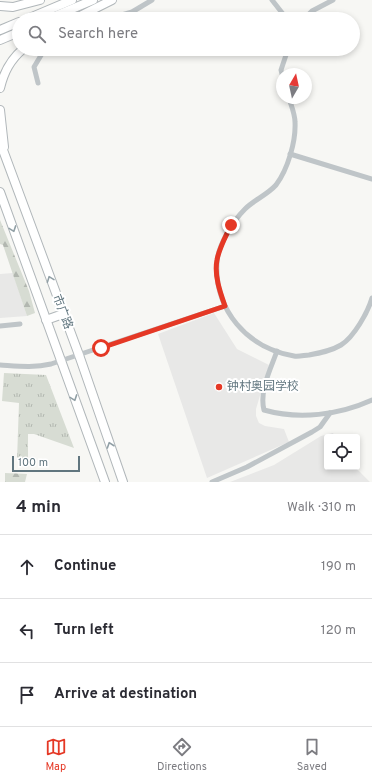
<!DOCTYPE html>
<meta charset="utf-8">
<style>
body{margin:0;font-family:Overpass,"Noto Sans SC",sans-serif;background:#f7f7f7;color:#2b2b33}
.controls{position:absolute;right:12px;bottom:12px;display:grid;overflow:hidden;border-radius:4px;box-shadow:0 2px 6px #0003}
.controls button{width:36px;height:36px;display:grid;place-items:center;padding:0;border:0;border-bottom:1px solid #e1e1e2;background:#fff;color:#2b2b33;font:20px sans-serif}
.compass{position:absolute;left:276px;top:68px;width:36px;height:36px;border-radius:50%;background:#fff;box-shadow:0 2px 6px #0003;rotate:9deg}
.scale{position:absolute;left:12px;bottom:10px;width:68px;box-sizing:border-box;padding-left:4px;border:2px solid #61767f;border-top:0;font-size:11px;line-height:14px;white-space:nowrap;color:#61767f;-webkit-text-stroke:3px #fff;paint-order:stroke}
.stop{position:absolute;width:12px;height:12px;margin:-9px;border:3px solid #e53825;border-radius:50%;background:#fff}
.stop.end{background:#e53825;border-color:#fff;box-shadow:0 1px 4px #0008}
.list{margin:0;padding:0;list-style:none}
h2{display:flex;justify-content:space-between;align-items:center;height:52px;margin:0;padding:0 16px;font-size:17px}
h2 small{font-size:13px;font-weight:400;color:#7c7c81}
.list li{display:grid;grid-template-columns:26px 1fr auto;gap:12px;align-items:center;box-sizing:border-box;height:64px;padding:0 16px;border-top:1px solid #e1e1e2}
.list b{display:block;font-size:15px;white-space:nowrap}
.list em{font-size:13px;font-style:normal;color:#7c7c81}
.icon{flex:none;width:22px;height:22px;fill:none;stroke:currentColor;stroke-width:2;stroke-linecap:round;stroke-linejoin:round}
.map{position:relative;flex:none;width:372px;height:482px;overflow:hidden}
.search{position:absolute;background:#fff;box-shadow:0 2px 6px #0003;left:12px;right:12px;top:12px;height:44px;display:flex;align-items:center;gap:10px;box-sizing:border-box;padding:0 14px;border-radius:22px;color:#7c7c81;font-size:15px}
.sheet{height:244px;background:#fff}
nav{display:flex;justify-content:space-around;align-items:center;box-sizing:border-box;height:56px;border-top:1px solid #e1e1e2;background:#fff;font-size:11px;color:#7c7c81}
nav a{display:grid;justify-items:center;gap:2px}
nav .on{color:#e53825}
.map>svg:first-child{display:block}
.built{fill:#e8e8e7}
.grass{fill:url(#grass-tufts)}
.forest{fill:url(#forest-firs)}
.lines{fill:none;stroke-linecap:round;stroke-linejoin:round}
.primary-casing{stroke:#b1b7ba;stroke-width:10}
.minor{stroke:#bfc5c8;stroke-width:5}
.primary{stroke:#fff;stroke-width:8}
.oneway{stroke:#909fa5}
.route{stroke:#e53825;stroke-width:5}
.poi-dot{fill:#e53825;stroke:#fff;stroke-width:1.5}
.labels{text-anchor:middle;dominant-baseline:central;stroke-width:4;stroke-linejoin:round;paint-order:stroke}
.street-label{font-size:12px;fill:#61767f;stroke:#fff}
.poi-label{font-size:12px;fill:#61767f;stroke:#fff;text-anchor:start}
</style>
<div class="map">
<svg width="372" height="482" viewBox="0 0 372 482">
<defs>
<pattern id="grass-tufts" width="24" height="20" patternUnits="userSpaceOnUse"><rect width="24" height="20" fill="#d7dcd3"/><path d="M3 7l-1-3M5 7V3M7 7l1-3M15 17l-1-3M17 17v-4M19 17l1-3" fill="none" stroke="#b2b7b0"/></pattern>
<pattern id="forest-firs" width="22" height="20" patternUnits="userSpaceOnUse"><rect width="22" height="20" fill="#d7dcd3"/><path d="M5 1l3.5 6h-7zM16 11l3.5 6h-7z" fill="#b2b7b0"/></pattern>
</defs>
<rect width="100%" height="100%" fill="#f7f7f4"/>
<g class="built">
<polygon points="13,273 27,316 0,318 0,274"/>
<polygon points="214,313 237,349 269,365 256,409 256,416 259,423 265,426 284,429 289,442 207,478 158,334"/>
<polygon points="333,433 335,437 327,437 327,467 355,467 370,482 230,482 274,465 321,436"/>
</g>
<polygon class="grass" points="4,373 46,375 74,448 34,434 28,434 28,461 17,460 19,403 2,401"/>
<g class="forest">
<polygon points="0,220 29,291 35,313 27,316 3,245 0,244"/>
<polygon points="5,473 27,474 25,482 5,482"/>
</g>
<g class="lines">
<defs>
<g id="primary">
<polyline points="0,6 13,7 40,0"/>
<polyline points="27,19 72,0"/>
<polyline points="48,19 93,0"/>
<polyline points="74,19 112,0"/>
<polyline points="0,30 19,22"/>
<polyline points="0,40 19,32"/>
<path d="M 0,88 C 4,72 10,60 23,49"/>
<polyline points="0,110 4,147"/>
<polyline points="0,142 79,355 123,482"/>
<polyline points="0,192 105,482"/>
<polyline points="46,320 63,314"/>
</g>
</defs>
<use href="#primary" class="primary-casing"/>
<g class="minor">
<polyline points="272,0 283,14 290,19"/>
<polyline points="108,19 132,12 152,0"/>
<polyline points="304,19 312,11 333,0"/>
<polyline points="282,74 281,70 288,49"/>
<polyline points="38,83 34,67 43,52 47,49"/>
<path d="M 289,98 C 291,105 295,114 295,122 C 296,141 288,169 276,185 C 267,195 254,200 245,209 C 233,221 218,245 217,262 C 214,310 247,348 294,356 C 299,357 305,355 309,355 C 320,353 331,351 341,345 C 354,337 368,312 372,298"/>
<polyline points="290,154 372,179"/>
<polyline points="0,326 20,324"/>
<path d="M 277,351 C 271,368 259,391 264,410 C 299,420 339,415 372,400"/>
<path d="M 0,365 C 17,366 34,368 51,364 L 225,306"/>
<polyline points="212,482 247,467 312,432 320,427 330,413"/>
</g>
<use href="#primary" class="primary"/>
</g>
<defs><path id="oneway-chevron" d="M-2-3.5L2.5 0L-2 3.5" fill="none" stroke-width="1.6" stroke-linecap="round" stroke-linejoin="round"/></defs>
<g class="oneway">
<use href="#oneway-chevron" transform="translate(13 229) rotate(70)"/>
<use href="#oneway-chevron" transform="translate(50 279) rotate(-111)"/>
<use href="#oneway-chevron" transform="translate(74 398) rotate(70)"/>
<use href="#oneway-chevron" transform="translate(110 445) rotate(-109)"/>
</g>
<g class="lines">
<path class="route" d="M 101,348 L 225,306 C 220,292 214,275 217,260 C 219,248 226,236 231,225"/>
</g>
<circle class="poi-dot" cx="219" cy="387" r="4"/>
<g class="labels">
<g class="street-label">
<text transform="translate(62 312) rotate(69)">市广路</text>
</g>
<g class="poi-label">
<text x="227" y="387">钟村奥园学校</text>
</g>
</g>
</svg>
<div class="controls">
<button><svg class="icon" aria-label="locate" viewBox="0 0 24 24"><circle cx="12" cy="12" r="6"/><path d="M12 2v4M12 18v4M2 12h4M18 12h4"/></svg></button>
</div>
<svg class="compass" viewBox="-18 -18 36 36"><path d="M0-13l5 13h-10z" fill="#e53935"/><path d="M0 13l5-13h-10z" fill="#7c7c81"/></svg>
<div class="scale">100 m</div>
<div class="stop" style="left:101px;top:348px"></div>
<div class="stop end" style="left:231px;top:225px"></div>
<div class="search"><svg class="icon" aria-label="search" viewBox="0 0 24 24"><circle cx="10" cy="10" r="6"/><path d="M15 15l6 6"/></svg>Search here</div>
</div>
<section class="sheet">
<h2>4 min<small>Walk · 310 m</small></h2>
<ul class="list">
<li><svg class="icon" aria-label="ahead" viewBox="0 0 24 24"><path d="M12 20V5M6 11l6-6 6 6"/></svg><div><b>Continue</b></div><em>190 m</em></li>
<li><svg class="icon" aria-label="left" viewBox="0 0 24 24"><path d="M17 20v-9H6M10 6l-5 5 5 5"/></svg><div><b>Turn left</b></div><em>120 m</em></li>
<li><svg class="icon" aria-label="arrive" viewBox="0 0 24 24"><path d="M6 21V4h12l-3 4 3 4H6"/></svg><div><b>Arrive at destination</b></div></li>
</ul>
</section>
<nav>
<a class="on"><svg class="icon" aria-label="map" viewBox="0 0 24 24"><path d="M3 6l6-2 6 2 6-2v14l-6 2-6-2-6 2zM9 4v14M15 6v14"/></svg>Map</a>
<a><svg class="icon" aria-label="directions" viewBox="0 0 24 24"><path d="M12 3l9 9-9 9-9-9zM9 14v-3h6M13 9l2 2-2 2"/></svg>Directions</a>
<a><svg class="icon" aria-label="saved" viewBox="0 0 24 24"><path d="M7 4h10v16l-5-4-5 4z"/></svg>Saved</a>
</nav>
